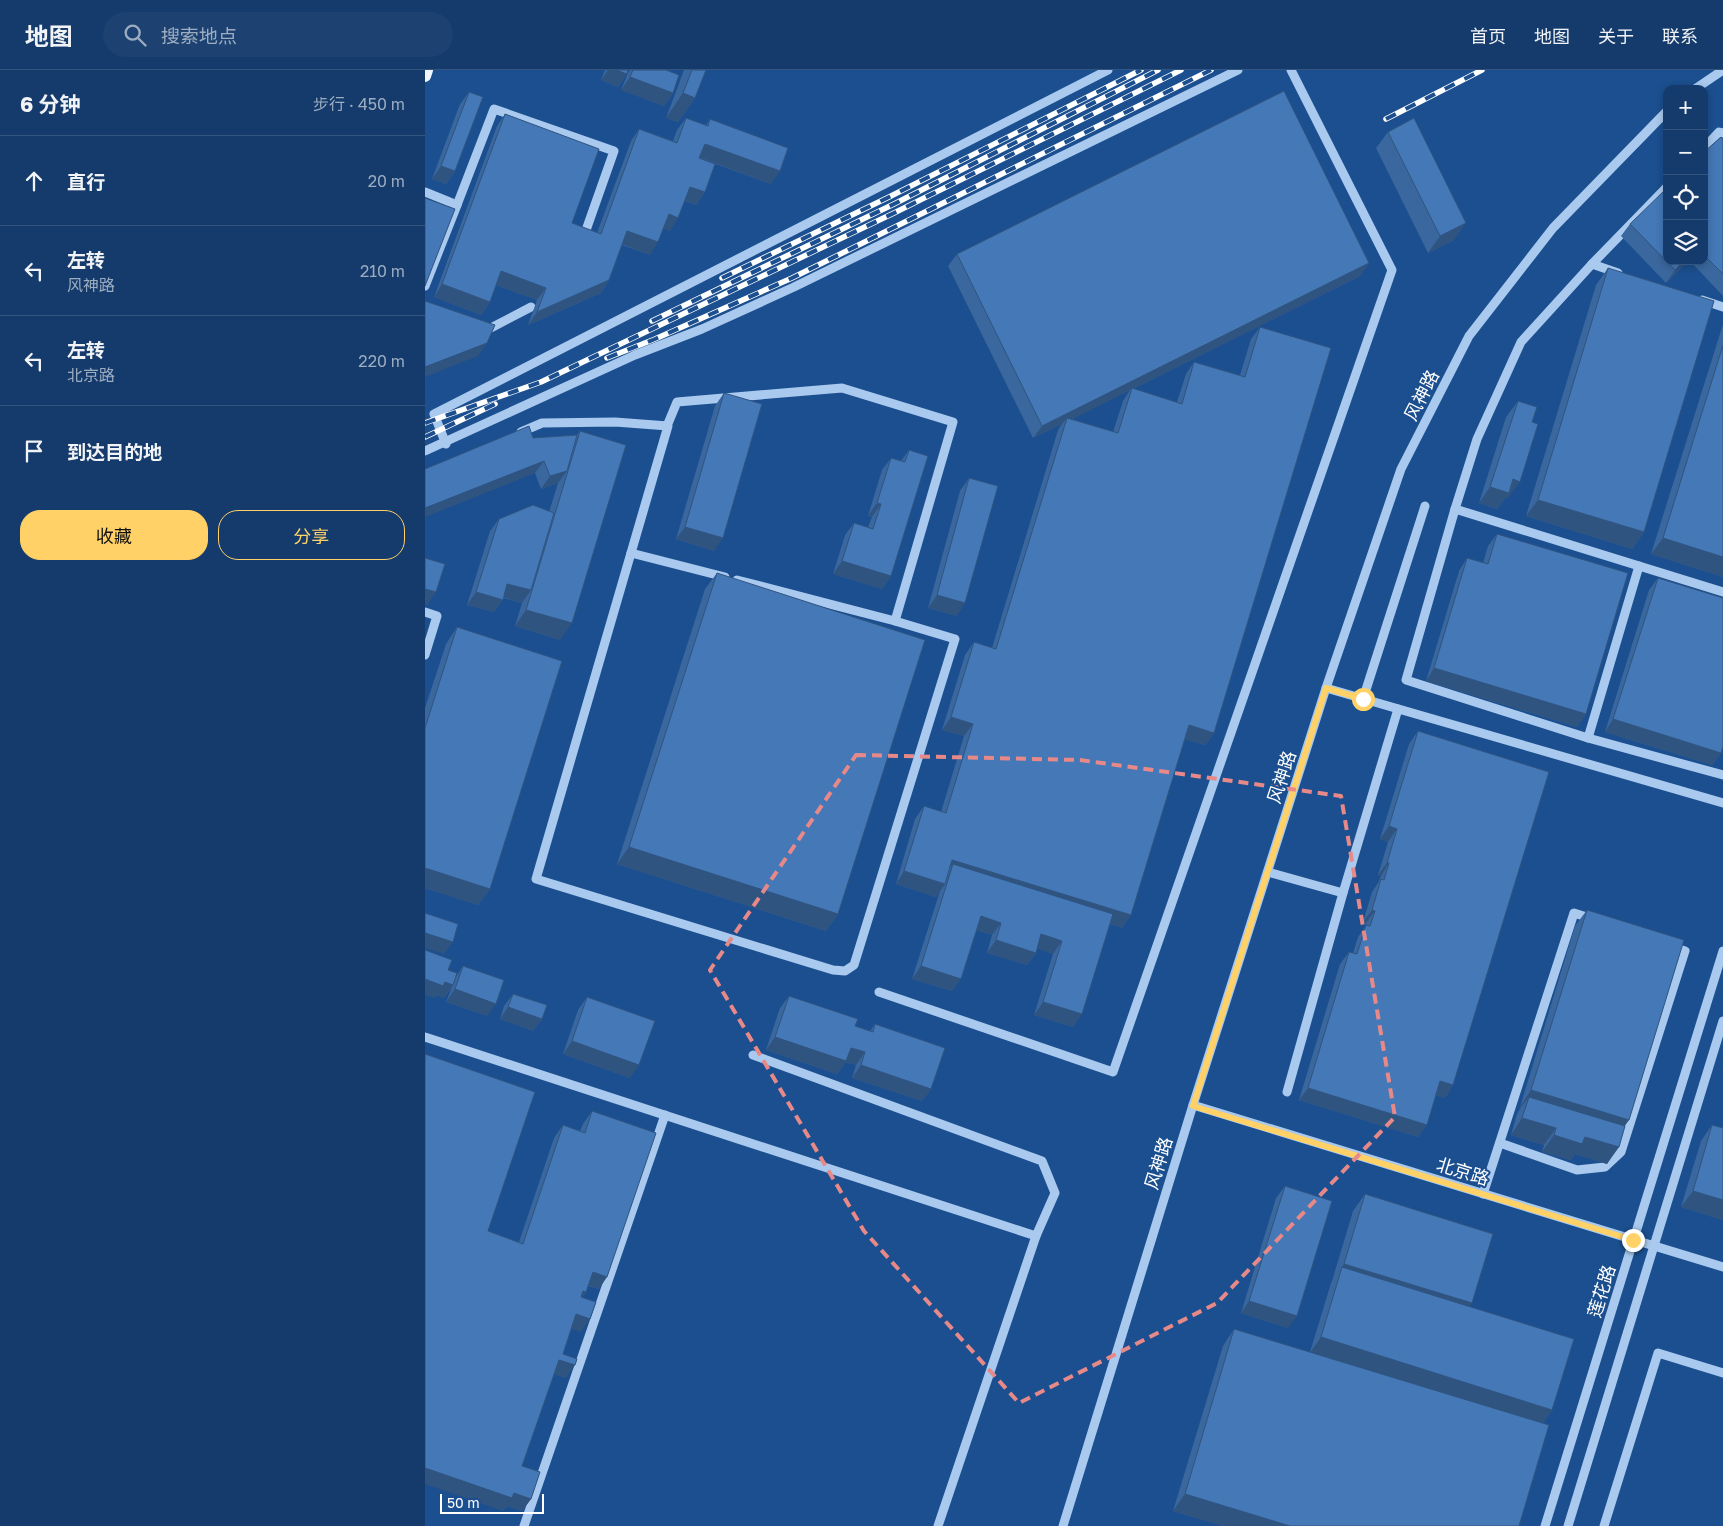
<!DOCTYPE html>
<html lang="zh">
<meta charset="utf-8">
<style>
body{margin:0;font-family:"Golos Text","Noto Sans SC",sans-serif;background:#1d4271;color:#f1f3f6}
.controls{position:absolute;right:15px;top:15px;display:grid;overflow:hidden;border-radius:10px;box-shadow:0 2px 8px #0003}
.controls button{width:45px;height:45px;display:grid;place-items:center;padding:0;border:0;border-bottom:1px solid #33557e;background:#143b6b;color:#f1f3f6;font:25px sans-serif}
.scale{position:absolute;left:15px;bottom:12px;width:104px;box-sizing:border-box;padding-left:5px;border:2px solid #fff;border-top:0;font-size:14px;line-height:18px;white-space:nowrap;color:#fff;-webkit-text-stroke:4px #1b4f8f;paint-order:stroke}
.stop{position:absolute;width:15px;height:15px;margin:-11px;border:4px solid #ffd166;border-radius:50%;background:#fff}
.stop.end{background:#ffd166;border-color:#fff;box-shadow:0 1px 5px #0008}
.list{margin:0;padding:0;list-style:none}
h2{display:flex;justify-content:space-between;align-items:center;height:65px;margin:0;padding:0 20px;font-size:21px}
h2 small{font-size:16px;font-weight:400;color:#9dadc1}
.list li{display:grid;grid-template-columns:32px 1fr auto;gap:15px;align-items:center;box-sizing:border-box;height:90px;padding:0 20px;border-top:1px solid #33557e}
.list b{display:block;font-size:19px;white-space:nowrap}
.list p{margin:0;font-size:16px;white-space:nowrap;color:#9dadc1}
.list em{font-size:16px;font-style:normal;color:#9dadc1}
.actions{display:flex;gap:10px;padding:15px 20px}
.actions a{flex:1;padding:11px 0;border:1px solid #ffd166;border-radius:20px;text-align:center;font-size:18px;color:#ffd166}
.actions .main{background:#ffd166;color:#111}
.icon{flex:none;width:28px;height:28px;fill:none;stroke:currentColor;stroke-width:2;stroke-linecap:round;stroke-linejoin:round}
.map{position:relative;flex:none;width:1298px;height:1456px;overflow:hidden}
header{display:flex;align-items:center;gap:30px;box-sizing:border-box;height:70px;padding:0 25px;background:#143b6b;border-bottom:1px solid #33557e}
header strong{font-size:24px}
nav{display:flex;gap:28px;margin-inline-start:auto;font-size:18px}
.search{width:350px;height:45px;background:#1d4271;display:flex;align-items:center;gap:12px;box-sizing:border-box;padding:0 18px;border-radius:28px;color:#9dadc1;font-size:19px}
main{display:flex}
aside{flex:1;background:#143b6b}
.map>svg:first-child{display:block}
.lines{fill:none;stroke-linecap:round;stroke-linejoin:round}
.minor{stroke:#a9c9ee;stroke-width:9}
.major{stroke:#f0f6ff;stroke-width:12}
.rail-casing{stroke:#fff;stroke-width:5.5}
.rail{stroke:#1b4f8f;stroke-width:4;stroke-dasharray:11;stroke-linecap:butt}
.wall{fill:#3a679d;fill-rule:evenodd}
.shaded-wall{fill:#305480}
.building{fill:#4478b7;stroke:#305480}
.route{stroke:#ffd166;stroke-width:6}
.marked{fill:none;stroke:#e88989;stroke-width:4;stroke-dasharray:10 6;stroke-linejoin:round}
.labels{text-anchor:middle;dominant-baseline:central;stroke-width:4;stroke-linejoin:round;paint-order:stroke}
.street-label{font-size:18px;fill:#fff;stroke:#1b4f8f}
</style>
<header>
<strong>地图</strong>
<div class="search"><svg class="icon" aria-label="search" viewBox="0 0 24 24"><circle cx="10" cy="10" r="6"/><path d="M15 15l6 6"/></svg>搜索地点</div>
<nav><a>首页</a><a>地图</a><a>关于</a><a>联系</a></nav>
</header>
<main>
<aside>
<h2>6 分钟<small>步行 · 450 m</small></h2>
<ul class="list">
<li><svg class="icon" aria-label="ahead" viewBox="0 0 24 24"><path d="M12 20V5M6 11l6-6 6 6"/></svg><div><b>直行</b></div><em>20 m</em></li>
<li><svg class="icon" aria-label="left" viewBox="0 0 24 24"><path d="M17 20v-9H6M10 6l-5 5 5 5"/></svg><div><b>左转</b><p>风神路</p></div><em>210 m</em></li>
<li><svg class="icon" aria-label="left" viewBox="0 0 24 24"><path d="M17 20v-9H6M10 6l-5 5 5 5"/></svg><div><b>左转</b><p>北京路</p></div><em>220 m</em></li>
<li><svg class="icon" aria-label="arrive" viewBox="0 0 24 24"><path d="M6 21V4h12l-3 4 3 4H6"/></svg><div><b>到达目的地</b></div></li>
</ul>
<div class="actions"><a class="main">收藏</a><a>分享</a></div>
</aside>
<div class="map">
<svg width="1298" height="1456" viewBox="0 0 1298 1456">
<rect width="100%" height="100%" fill="#1b4f8f"/>
<g class="lines">
<g class="minor">
<polyline points="1270,19 1298,0"/>
<polyline points="1279,78 1294,62 1298,63"/>
<polyline points="0,122 32,135 0,216"/>
<polyline points="32,135 69,39 189,81 160,163"/>
<polyline points="1167,194 1242,117"/>
<polyline points="1193,203 1167,194 1096,272 1052,369 1030,439 1298,522"/>
<polyline points="1277,230 1298,237"/>
<polyline points="60,261 106,237"/>
<polyline points="96,362 117,353 190,352 243,356 111,809 408,900 420,901 429,895 530,569 470,551 528,352 417,318 252,332 242,356"/>
<polyline points="21,374 9,344 683,0"/>
<polyline points="0,381 210,285 277,259 369,217 813,0"/>
<polyline points="1030,439 981,610 1163,668"/>
<polyline points="206,483 300,507"/>
<polyline points="1214,496 1163,668 1298,705"/>
<polyline points="312,510 470,551"/>
<polyline points="0,542 12,546 0,585"/>
<polyline points="901,618 1298,733"/>
<polyline points="938,629 1000,436"/>
<polyline points="843,802 918,823 973,639"/>
<polyline points="454,922 688,1002 967,200 866,0"/>
<polyline points="0,967 611,1166 513,1456"/>
<polyline points="328,985 617,1091 630,1123 611,1166"/>
<polyline points="862,1022 918,823"/>
<polyline points="768,1035 1298,1197"/>
<polyline points="1075,1073 1152,1100 1180,1097 1196,1082 1260,881 1246,876"/>
<polyline points="1058,1124 1149,843 1168,849"/>
<polyline points="99,1456 240,1045"/>
<polyline points="638,1456 768,1035 901,618 976,399 1044,266 1128,158 1242,41"/>
<polyline points="1120,1456 1298,881"/>
<polyline points="1143,1456 1298,951"/>
<polyline points="1179,1456 1233,1283 1298,1303"/>
</g>
<polyline class="major" points="0,6 2,0"/>
<defs>
<g id="rail">
<polyline points="961,49 1057,0"/>
<polyline points="297,208 464,127 716,0"/>
<polyline points="227,251 469,134 733,0"/>
<polyline points="182,288 230,269 367,208 786,0"/>
<polyline points="0,353 116,312 469,143 756,0"/>
<polyline points="0,367 70,334"/>
</g>
</defs>
<use href="#rail" class="rail-casing"/>
<use href="#rail" class="rail"/>
</g>
<g class="wall">
<polygon points="180,0 203,0 202,4 193,17 176,10"/>
<polygon points="205,0 241,0 248,23 239,36 196,20 203,3"/>
<polygon points="259,0 281,0 270,28 253,52 241,48"/>
<polygon points="44,22 30,101 21,114 7,109 35,34"/>
<polygon points="80,44 147,153 172,163 206,71 214,59 248,71 252,60 261,48 281,55 285,49 346,114 274,88 280,122 271,135 260,131 245,161 238,158 225,185 197,175 184,210 176,223 103,255 112,230 71,215 65,232 56,245 9,227 72,56"/>
<polygon points="963,62 1029,170 1003,183 951,78"/>
<polygon points="1298,69 1298,226 1265,191 1279,191 1279,82"/>
<polygon points="1205,154 1242,191 1263,191 1241,213 1196,166"/>
<path d="M 532,184 L 944,193 L 935,206 L 708,319 L 752,332 L 761,304 L 769,292 L 815,305 L 826,269 L 835,257 L 789,663 L 780,675 L 760,669 L 706,845 L 697,858 L 685,854 L 648,957 L 609,945 L 628,884 L 612,878 L 611,883 L 602,895 L 562,883 L 567,865 L 551,860 L 527,921 L 487,909 L 515,821 L 511,827 L 471,814 L 490,749 L 499,736 L 516,742 L 539,666 L 517,660 L 540,585 L 549,572 L 567,578 L 633,360 L 637,354 L 608,368 L 523,196 ZM 705,320 L 698,331 L 688,362 L 647,349 Z"/>
<polygon points="1183,198 1219,462 1207,479 1101,446 1171,215"/>
<polygon points="1298,254 1298,507 1226,484"/>
<polygon points="299,323 289,481 251,469 290,336"/>
<polygon points="1093,331 1083,428 1081,427 1072,439 1054,433 1081,347"/>
<polygon points="155,361 135,570 90,556 97,533 78,528 69,542 42,535 65,461 74,449 124,442 133,413 116,419 110,403 108,368 152,365"/>
<polygon points="484,380 466,506 457,519 408,504 420,465 429,453 443,457 447,447 443,446 457,400 466,388 476,391"/>
<polygon points="544,408 532,546 503,538 535,421"/>
<polygon points="1072,464 1161,644 1152,657 1001,611 1034,501 1042,488 1058,493 1063,476"/>
<polygon points="292,503 413,844 401,861 192,794 280,519"/>
<polygon points="1233,508 1298,680 1297,680 1296,683 1287,695 1180,662 1224,520"/>
<polygon points="32,557 65,819 53,835 0,818 0,638 21,574"/>
<polygon points="993,661 1028,1015 1020,1028 1011,1025 993,1067 874,1030 915,894 924,882 928,883 933,867 940,857 941,853 938,852 947,822 953,813 956,806 953,805 963,772 955,769 984,674"/>
<polygon points="1162,840 1199,1056 1182,1094 1150,1084 1146,1090 1117,1082 1119,1075 1086,1065 1092,1044 1096,1037 1095,1037 1150,856"/>
<polygon points="38,896 62,946 21,932 27,917 19,928 12,925 9,928 23,900 31,907"/>
<polygon points="88,924 117,949 108,961 75,949 79,936"/>
<polygon points="364,926 430,956 445,961 450,954 506,1019 497,1031 427,1008 431,995 421,992 412,1004 341,980 355,938"/>
<polygon points="162,927 205,1008 138,984 153,940"/>
<polygon points="167,1041 174,1219 163,1216 161,1222 157,1228 156,1262 146,1258 138,1284 141,1308 129,1304 97,1396 106,1429 97,1441 82,1436 78,1441 63,1161 94,1172 129,1068 138,1055 155,1061 158,1054"/>
<polygon points="1287,1055 1298,1058 1298,1150 1256,1137 1276,1071"/>
<polygon points="860,1116 863,1258 816,1243 851,1128"/>
<polygon points="940,1124 1045,1236 1127,1340 1118,1353 1094,1456 798,1456 748,1441 798,1276 809,1259 885,1282 906,1213 907,1211 928,1141"/>
</g>
<g class="shaded-wall">
<polygon points="183,0 191,0 202,4 193,17 176,10"/>
<polygon points="205,7 248,23 239,36 196,20"/>
<polygon points="258,23 270,28 253,52 241,48"/>
<polygon points="280,74 355,101 346,114 271,86"/>
<polygon points="16,96 30,101 21,114 7,109"/>
<polygon points="265,117 280,122 271,135 256,129"/>
<polygon points="244,144 253,148 245,161 235,157"/>
<polygon points="1041,153 1029,170 1003,183 1015,166"/>
<polygon points="202,161 233,172 225,185 194,173"/>
<polygon points="1259,191 1263,191 1241,213 1250,200"/>
<polygon points="944,193 935,206 706,320 707,318 705,320 640,353 642,348 637,354 608,368 617,356"/>
<polygon points="76,201 121,218 112,230 68,214"/>
<polygon points="184,210 176,223 103,255 112,242"/>
<polygon points="17,214 65,232 56,245 9,227"/>
<polygon points="62,273 53,286 0,307 0,297"/>
<polygon points="119,391 110,403 0,447 0,438"/>
<polygon points="142,401 133,413 116,419 125,406"/>
<polygon points="1088,409 1095,412 1083,428 1081,427 1072,439 1054,433 1065,417"/>
<polygon points="1113,430 1219,462 1207,479 1101,446"/>
<polygon points="452,433 456,434 447,447 443,446"/>
<polygon points="260,457 298,468 289,481 251,469"/>
<polygon points="1238,468 1298,487 1298,507 1226,484"/>
<polygon points="417,491 466,506 457,519 408,504"/>
<polygon points="82,514 106,520 97,533 74,526"/>
<polygon points="0,519 11,522 2,535 0,534"/>
<polygon points="51,522 78,530 69,542 42,535"/>
<polygon points="512,525 540,533 532,546 503,538"/>
<polygon points="101,540 147,553 135,570 90,556"/>
<polygon points="1009,598 1161,644 1152,657 1001,611"/>
<polygon points="526,647 548,654 539,666 517,660"/>
<polygon points="1188,649 1296,683 1287,695 1180,662"/>
<polygon points="764,655 789,663 780,675 755,668"/>
<polygon points="964,756 972,759 963,772 955,769"/>
<polygon points="204,777 413,844 401,861 192,794"/>
<polygon points="527,790 706,845 697,858 525,805 528,794 521,804"/>
<polygon points="962,793 964,793 956,806 953,805"/>
<polygon points="0,798 65,819 53,835 0,818"/>
<polygon points="479,801 520,814 511,827 471,814"/>
<polygon points="947,840 950,841 941,853 938,852"/>
<polygon points="556,846 576,853 567,865 547,859"/>
<polygon points="0,863 28,872 19,884 0,878"/>
<polygon points="616,864 637,871 628,884 608,877"/>
<polygon points="571,870 611,883 602,895 562,883"/>
<polygon points="496,896 536,909 527,921 487,909"/>
<polygon points="0,909 20,912 28,915 19,928 12,925 9,928 0,925"/>
<polygon points="30,919 71,934 62,946 21,932"/>
<polygon points="618,932 657,944 648,957 609,945"/>
<polygon points="83,937 117,949 108,961 75,949"/>
<polygon points="350,967 426,978 440,982 431,995 421,992 412,1004 341,980"/>
<polygon points="147,971 214,995 205,1008 138,984"/>
<polygon points="436,995 506,1019 497,1031 427,1008"/>
<polygon points="1015,1011 1028,1015 1020,1028 1007,1024"/>
<polygon points="883,1018 1002,1055 993,1067 874,1030"/>
<polygon points="1106,1020 1204,1050 1192,1067 1104,1027 1096,1037 1095,1037"/>
<polygon points="1097,1048 1131,1058 1119,1075 1086,1065"/>
<polygon points="1129,1065 1160,1067 1194,1077 1182,1094 1150,1084 1146,1090 1117,1082"/>
<polygon points="1268,1121 1298,1130 1298,1150 1256,1137"/>
<polygon points="919,1194 1047,1233 1035,1250 917,1197 907,1211"/>
<polygon points="168,1202 182,1207 174,1219 159,1214"/>
<polygon points="158,1221 161,1222 153,1234"/>
<polygon points="824,1231 872,1246 863,1258 816,1243"/>
<polygon points="151,1244 165,1249 156,1262 142,1257"/>
<polygon points="896,1267 1127,1340 1116,1356 884,1284"/>
<polygon points="134,1290 150,1295 141,1308 125,1303"/>
<polygon points="0,1398 89,1423 106,1429 97,1441 82,1436 78,1441 0,1414"/>
<polygon points="760,1424 865,1456 798,1456 748,1441"/>
</g>
<g class="building">
<polygon points="191,0 203,0 202,4"/>
<polygon points="208,0 241,0 254,5 248,23 205,7"/>
<polygon points="267,0 281,0 270,28 258,23"/>
<polygon points="859,21 944,193 617,356 532,184"/>
<polygon points="44,22 58,27 30,101 16,96"/>
<polygon points="80,44 174,79 147,153 176,164 214,59 252,73 261,48 283,56 285,49 363,78 355,101 280,74 274,88 290,94 280,122 265,117 253,148 244,144 233,172 202,161 184,210 112,242 121,218 76,201 65,232 17,214"/>
<polygon points="989,48 1041,153 1015,166 963,62"/>
<polygon points="1296,67 1298,69 1298,204 1279,185 1279,82"/>
<polygon points="1242,118 1242,191 1259,191 1250,200 1205,154"/>
<polygon points="0,128 30,139 0,216"/>
<polygon points="1183,198 1289,231 1219,462 1113,430"/>
<polygon points="0,231 70,255 62,273 0,297"/>
<polygon points="835,257 906,278 789,663 764,655 706,845 527,790 520,814 479,801 499,736 521,743 548,654 526,647 549,572 571,579 642,348 693,363 707,318 757,334 769,292 820,307"/>
<polygon points="1298,275 1298,487 1238,468"/>
<polygon points="299,323 337,334 298,468 260,457"/>
<polygon points="1093,331 1112,337 1107,352 1113,354 1095,412 1088,409 1084,423 1065,417"/>
<polygon points="104,356 108,368 152,365 142,401 125,406 119,391 0,438 0,399"/>
<polygon points="155,361 201,375 147,553 101,540"/>
<polygon points="484,380 503,386 466,506 417,491 429,453 448,459 456,434 452,433 466,388 480,392"/>
<polygon points="544,408 573,416 540,533 512,525"/>
<polygon points="108,435 129,443 106,520 82,514 78,530 51,522 74,449"/>
<polygon points="1072,464 1203,503 1161,644 1009,598 1042,488 1063,494"/>
<polygon points="0,488 20,494 11,522 0,519"/>
<polygon points="292,503 500,570 413,844 204,777"/>
<polygon points="1233,508 1298,528 1298,676 1296,683 1188,649"/>
<polygon points="32,557 137,591 65,819 0,798 0,658"/>
<polygon points="993,661 1124,702 1028,1015 1015,1011 1002,1055 883,1018 924,882 932,884 941,855 945,856 950,841 947,840 956,809 959,810 964,793 962,793 972,759 964,756"/>
<polygon points="528,794 688,844 657,944 618,932 637,871 616,864 611,883 571,870 576,853 556,846 536,909 496,896"/>
<polygon points="1162,840 1259,870 1204,1050 1106,1020"/>
<polygon points="0,843 33,854 28,872 0,863"/>
<polygon points="0,880 27,890 23,900 32,903 28,915 20,912 18,916 0,909"/>
<polygon points="38,896 79,910 71,934 30,919"/>
<polygon points="88,924 122,935 117,949 83,937"/>
<polygon points="364,926 433,949 430,956 448,962 450,954 520,978 506,1019 436,995 440,982 426,978 421,991 350,967"/>
<polygon points="162,927 230,951 214,995 147,971"/>
<polygon points="0,984 110,1022 63,1161 98,1174 138,1055 160,1063 167,1041 231,1063 182,1207 168,1202 161,1222 158,1221 156,1227 171,1232 165,1249 151,1244 138,1284 152,1289 150,1295 134,1290 97,1396 115,1402 106,1429 89,1423 87,1428 0,1398"/>
<polygon points="1104,1027 1200,1056 1194,1077 1160,1067 1157,1074 1129,1065 1131,1058 1097,1048"/>
<polygon points="1287,1055 1298,1058 1298,1130 1268,1121"/>
<polygon points="860,1116 907,1131 872,1246 824,1231"/>
<polygon points="940,1124 1068,1164 1047,1233 919,1194"/>
<polygon points="917,1197 1149,1269 1127,1340 896,1267"/>
<polygon points="809,1259 1124,1355 1094,1456 865,1456 760,1424"/>
</g>
<g class="lines">
<polyline class="route" points="938,629 901,618 768,1036 1208,1170"/>
</g>
<path class="marked" d="M 431,685 L 655,690 L 916,726 L 970,1047 L 792,1233 L 594,1333 L 439,1161 L 285,900 Z"/>
<g class="labels">
<g class="street-label">
<text transform="translate(996 325) rotate(-63)">风神路</text>
<text transform="translate(856 707) rotate(-72)">风神路</text>
<text transform="translate(733 1093) rotate(-73)">风神路</text>
<text transform="translate(1038 1101) rotate(17)">北京路</text>
<text transform="translate(1176 1221) rotate(-73)">莲花路</text>
</g>
</g>
</svg>
<div class="controls">
<button>+</button>
<button>−</button>
<button><svg class="icon" aria-label="locate" viewBox="0 0 24 24"><circle cx="12" cy="12" r="6"/><path d="M12 2v4M12 18v4M2 12h4M18 12h4"/></svg></button>
<button><svg class="icon" aria-label="layers" viewBox="0 0 24 24"><path d="M12 4l9 5-9 5-9-5zM3 14l9 5 9-5"/></svg></button>
</div>
<div class="scale">50 m</div>
<div class="stop" style="left:938px;top:629px"></div>
<div class="stop end" style="left:1208px;top:1170px"></div>
</div>
</main>
